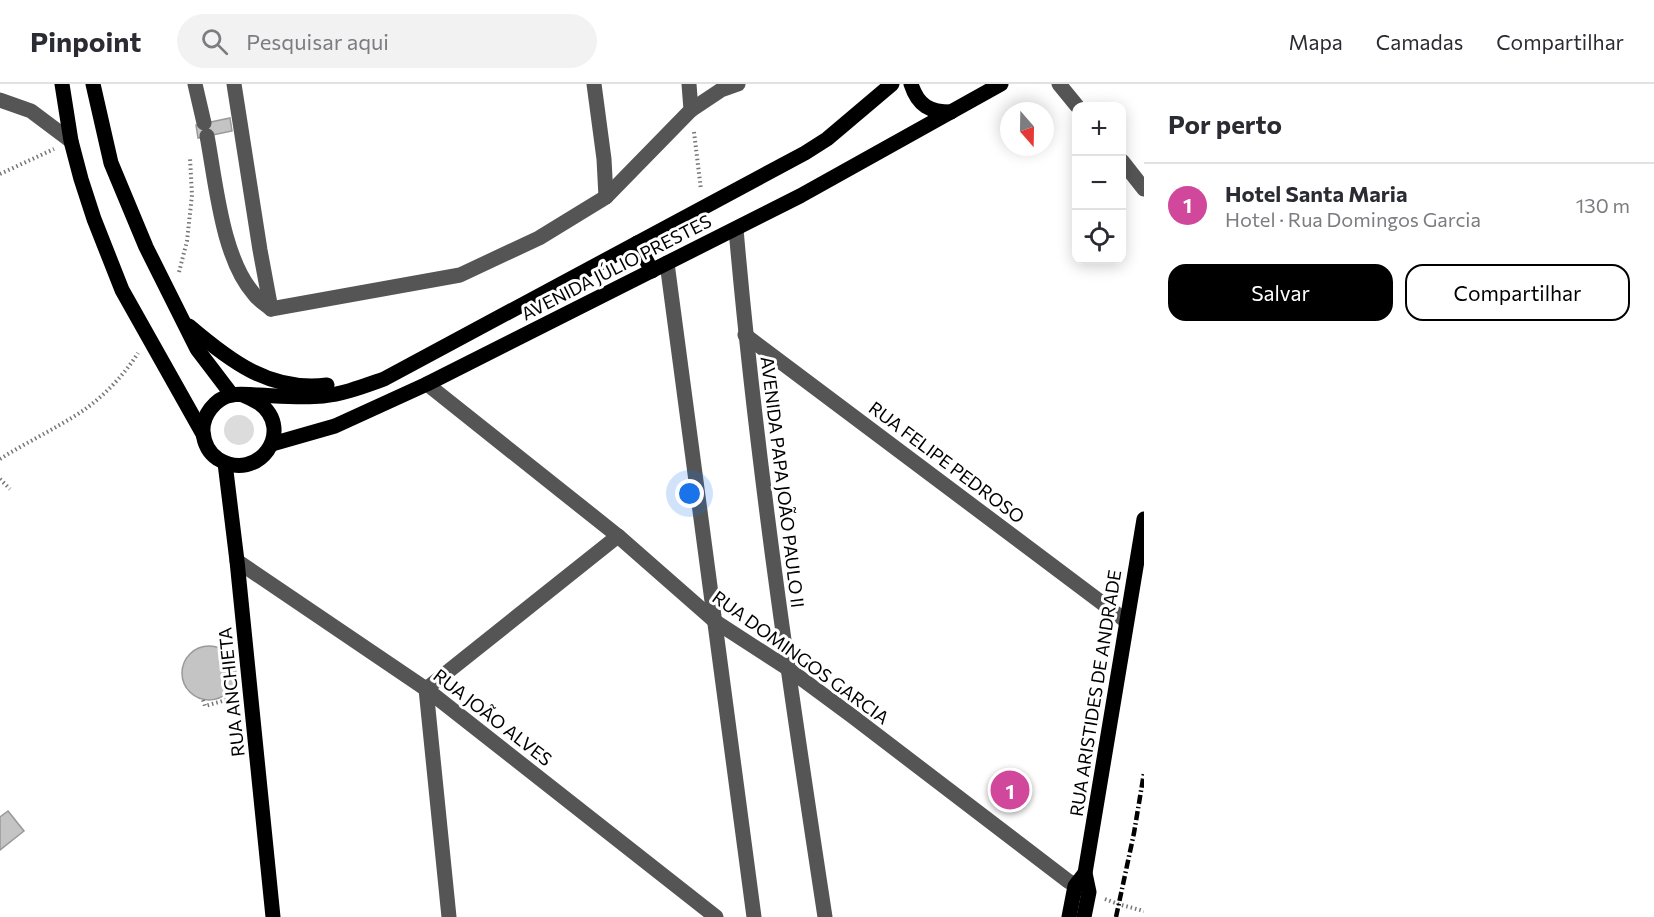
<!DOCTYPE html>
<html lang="pt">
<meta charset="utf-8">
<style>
body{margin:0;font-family:Commissioner,sans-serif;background:#f2f2f3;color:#2b2b33}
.controls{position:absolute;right:18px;top:18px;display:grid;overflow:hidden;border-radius:12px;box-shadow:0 3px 15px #0003}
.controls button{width:54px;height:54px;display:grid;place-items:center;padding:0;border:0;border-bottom:2px solid #e1e1e2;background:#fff;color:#2b2b33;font:30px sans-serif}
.compass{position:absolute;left:1000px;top:18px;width:54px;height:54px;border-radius:50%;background:#fff;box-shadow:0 3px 15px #0003;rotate:160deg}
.you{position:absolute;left:690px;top:410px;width:21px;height:21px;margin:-15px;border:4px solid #fff;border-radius:50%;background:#1a73e8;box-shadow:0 0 0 9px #1a73e833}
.badge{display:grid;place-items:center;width:39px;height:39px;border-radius:50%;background:#000;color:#fff;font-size:20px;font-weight:700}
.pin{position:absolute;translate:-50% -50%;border:3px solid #fff;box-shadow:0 2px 6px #0006}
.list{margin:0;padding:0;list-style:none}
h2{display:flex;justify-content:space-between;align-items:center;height:78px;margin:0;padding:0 24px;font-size:26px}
h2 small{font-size:20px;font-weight:400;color:#7c7c81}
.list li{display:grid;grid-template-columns:39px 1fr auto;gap:18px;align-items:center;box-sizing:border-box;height:84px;padding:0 24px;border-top:2px solid #e1e1e2}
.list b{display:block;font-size:22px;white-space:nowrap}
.list p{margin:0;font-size:20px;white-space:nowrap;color:#7c7c81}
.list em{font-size:20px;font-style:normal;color:#7c7c81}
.actions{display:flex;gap:12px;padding:18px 24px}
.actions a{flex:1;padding:14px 0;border:2px solid #000;border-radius:18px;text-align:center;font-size:21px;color:#000}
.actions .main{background:#000;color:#fff}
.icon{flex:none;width:33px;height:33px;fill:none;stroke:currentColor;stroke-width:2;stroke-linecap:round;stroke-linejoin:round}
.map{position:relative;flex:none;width:1144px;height:833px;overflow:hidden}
header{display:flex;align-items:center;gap:36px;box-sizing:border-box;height:84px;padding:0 30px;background:#fff;border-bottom:2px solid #e1e1e2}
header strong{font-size:28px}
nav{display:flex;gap:33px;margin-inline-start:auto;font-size:21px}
.search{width:420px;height:54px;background:#f2f2f3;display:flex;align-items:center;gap:15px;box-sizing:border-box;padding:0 21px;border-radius:33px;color:#7c7c81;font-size:22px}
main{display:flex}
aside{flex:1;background:#fff}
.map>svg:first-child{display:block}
.green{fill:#dcdcdc}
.building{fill:#c4c4c4;stroke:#999;stroke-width:1.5}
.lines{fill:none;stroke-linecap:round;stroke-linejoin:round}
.path{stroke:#777;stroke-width:4;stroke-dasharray:1.5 3;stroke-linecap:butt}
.minor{stroke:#555;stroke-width:15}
.major{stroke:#000;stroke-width:15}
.rail{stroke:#000;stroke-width:4.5;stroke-dasharray:9 3 1.5 3;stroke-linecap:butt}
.labels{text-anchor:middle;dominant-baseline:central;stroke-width:6;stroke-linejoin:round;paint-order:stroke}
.street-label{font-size:18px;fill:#000;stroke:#fff}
</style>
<header>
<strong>Pinpoint</strong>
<div class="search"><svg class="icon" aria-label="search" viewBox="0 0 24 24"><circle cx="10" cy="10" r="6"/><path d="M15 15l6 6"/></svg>Pesquisar aqui</div>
<nav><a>Mapa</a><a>Camadas</a><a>Compartilhar</a></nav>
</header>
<main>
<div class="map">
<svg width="1144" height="833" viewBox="0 0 1144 833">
<rect width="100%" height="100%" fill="#fff"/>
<circle class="green" cx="239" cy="346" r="15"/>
<g class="building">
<polygon points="230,34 232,47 198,54 196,41"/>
<circle cx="209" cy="589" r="27"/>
<polygon points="8,727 24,747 0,766 0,733"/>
</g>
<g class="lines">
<g class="path">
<polyline points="694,48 701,106"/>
<polyline points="0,90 54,65"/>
<polyline points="179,188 187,157 192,111 190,74"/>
<path d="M 0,375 C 27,358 57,344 84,326 C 105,311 124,291 138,269"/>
<polyline points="0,395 10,405"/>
<polyline points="203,616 205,622 226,616 234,611"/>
<polyline points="1105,815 1118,820 1144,827"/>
</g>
<g class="minor">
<polyline points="195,0 204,39"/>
<polyline points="234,0 260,166 271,225"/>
<polyline points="594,0 604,75 606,113"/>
<polyline points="1059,0 1077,22"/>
<polyline points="0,16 31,27 71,57"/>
<polyline points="691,26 721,6 738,0"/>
<path d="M 207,52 C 216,99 222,174 254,210 C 258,216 265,220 271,225"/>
<polyline points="1122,77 1144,105"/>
<path d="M 736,145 C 756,375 790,604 825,833"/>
<polyline points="667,179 754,833"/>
<polyline points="271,225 460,191 539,154 606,113 691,26 689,0"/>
<polyline points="745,251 1126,537"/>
<polyline points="427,300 618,452 716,538 787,584 852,632 1068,797 1085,806"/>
<polyline points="237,477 426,605 716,833"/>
<polyline points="449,833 426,605 618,452"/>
</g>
<g class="major">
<polyline points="62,0 71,57 81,95 94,135 122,206 203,350"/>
<polyline points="93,0 111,79 146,163 197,265 232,311"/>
<path d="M 911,0 C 918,22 930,28 951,28"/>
<polyline points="637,159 652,187"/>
<path d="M 189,242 C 230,277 270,308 327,301"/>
<path d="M 243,311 C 248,313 254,316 259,319 C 296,346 258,400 218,375 C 209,369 204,359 203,348 C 202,331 215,315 231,311 C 240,309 250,311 259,311 C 280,312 301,314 323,312 C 344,310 364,302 384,295 L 805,69 L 827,55 L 892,0"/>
<polyline points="272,360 335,342 427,300 800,112 1001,0"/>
<polyline points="225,379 237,477 273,833"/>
<polyline points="1069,833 1075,802 1085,789"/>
<polyline points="1084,833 1089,808 1085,789 1144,435"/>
</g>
<polyline class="rail" points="1116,833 1134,749 1144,689"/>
</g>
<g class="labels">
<g class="street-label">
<text transform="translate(616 183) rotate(-27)">AVENIDA JÚLIO PRESTES</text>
<text transform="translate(947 378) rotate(37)">RUA FELIPE PEDROSO</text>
<text transform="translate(783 398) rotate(83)">AVENIDA PAPA JOÃO PAULO II</text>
<text transform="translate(801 573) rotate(36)">RUA DOMINGOS GARCIA</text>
<text transform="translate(231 608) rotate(-96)">RUA ANCHIETA</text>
<text transform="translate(1095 609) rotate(-81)">RUA ARISTIDES DE ANDRADE</text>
<text transform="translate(493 633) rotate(38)">RUA JOÃO ALVES</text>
</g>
</g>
</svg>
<div class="controls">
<button>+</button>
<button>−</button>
<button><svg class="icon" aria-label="locate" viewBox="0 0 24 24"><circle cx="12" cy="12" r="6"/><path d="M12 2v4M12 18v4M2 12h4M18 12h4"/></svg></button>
</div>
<svg class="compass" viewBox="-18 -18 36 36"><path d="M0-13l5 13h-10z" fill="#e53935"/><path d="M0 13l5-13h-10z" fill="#7c7c81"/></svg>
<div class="you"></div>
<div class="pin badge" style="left:1010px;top:706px;background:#d1479c">1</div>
</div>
<aside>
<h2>Por perto<small></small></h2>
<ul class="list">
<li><span class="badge" style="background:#d1479c">1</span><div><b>Hotel Santa Maria</b><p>Hotel · Rua Domingos Garcia</p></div><em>130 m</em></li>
</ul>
<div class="actions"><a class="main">Salvar</a><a>Compartilhar</a></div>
</aside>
</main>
